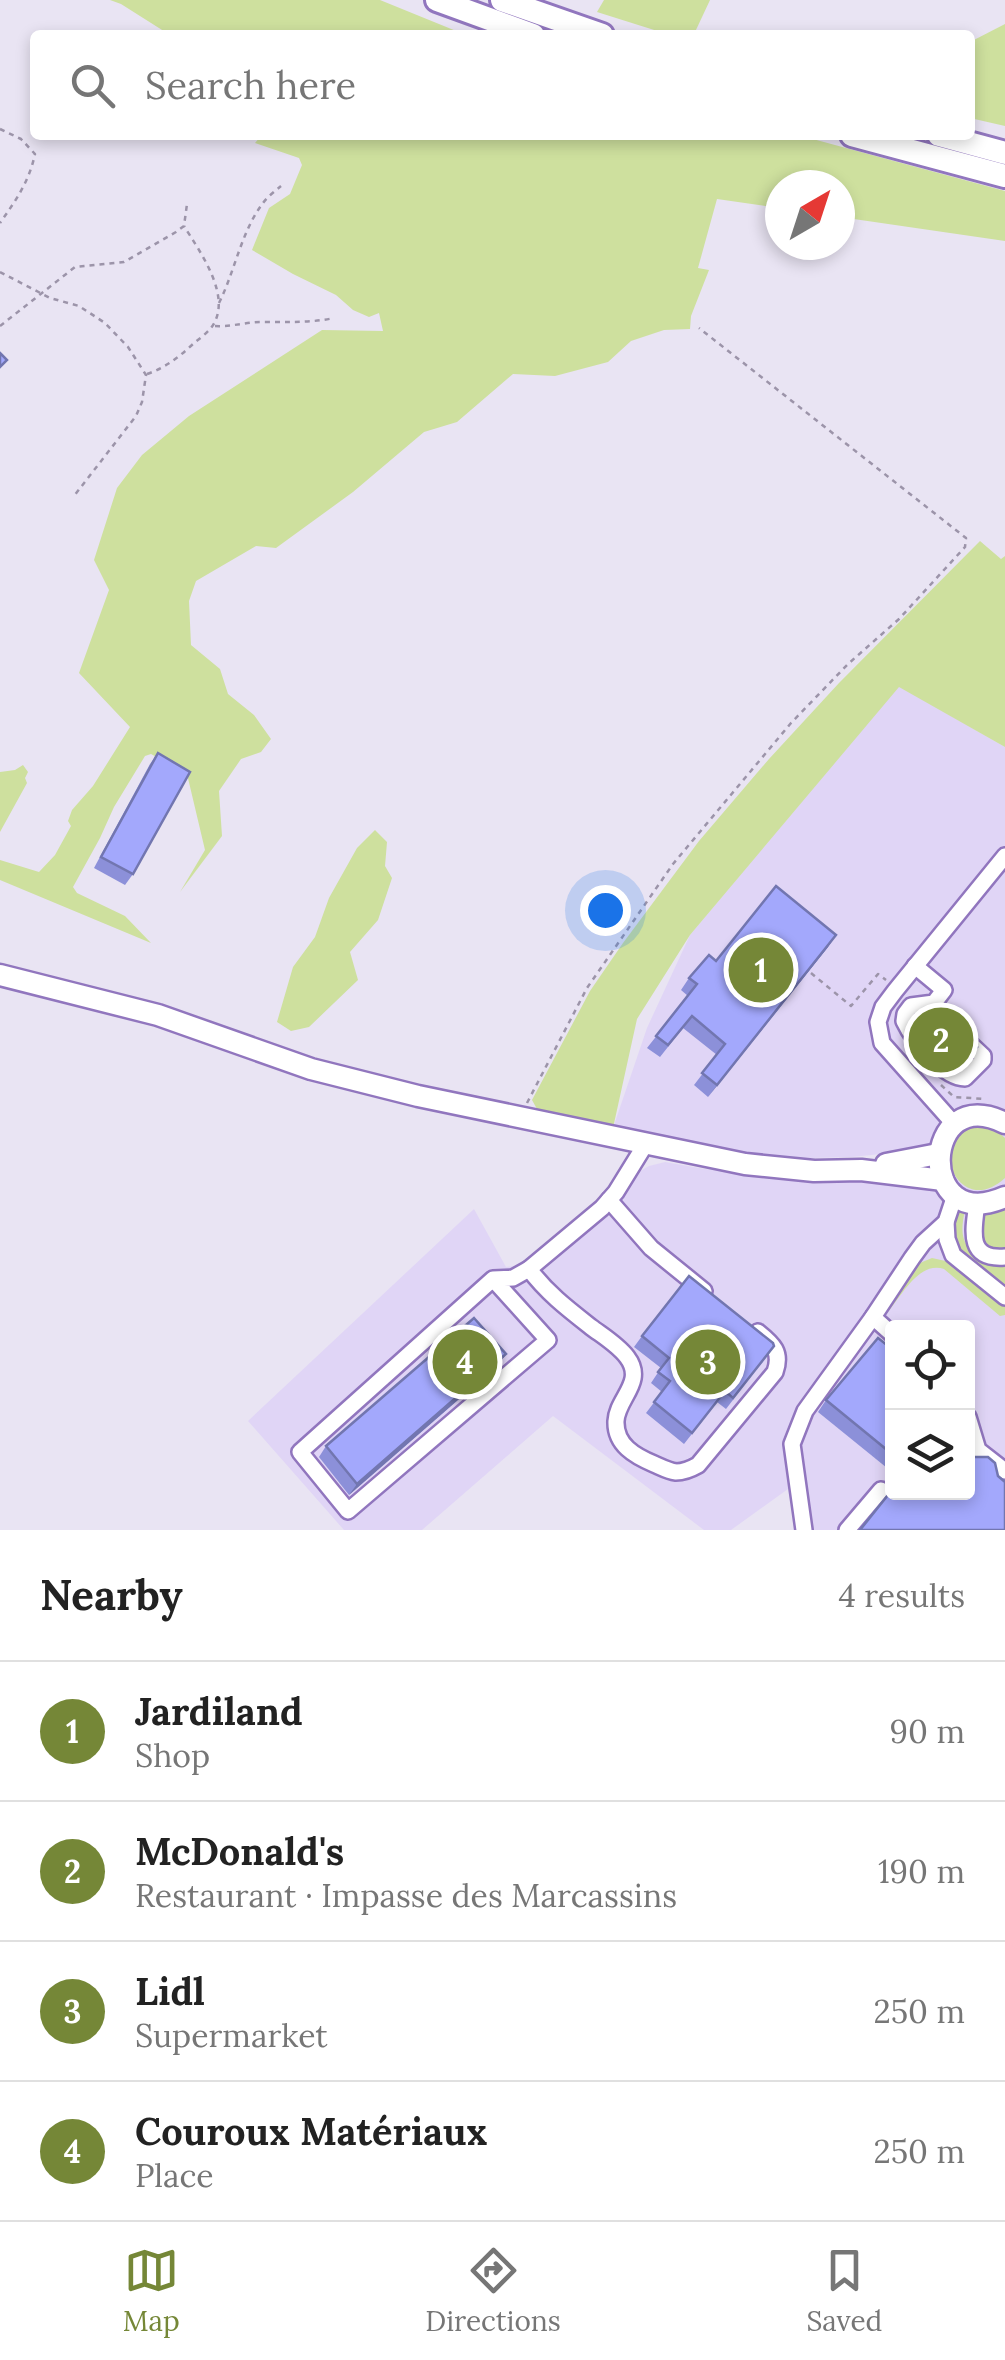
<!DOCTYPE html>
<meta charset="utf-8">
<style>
body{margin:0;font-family:Lora,serif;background:#f6f6f6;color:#222}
.controls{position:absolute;right:30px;bottom:30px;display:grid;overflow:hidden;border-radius:10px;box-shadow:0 5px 15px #0003}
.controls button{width:90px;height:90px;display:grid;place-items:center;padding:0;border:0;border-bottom:2px solid #e0e0e0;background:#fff;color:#222;font:50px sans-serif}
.compass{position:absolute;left:765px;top:170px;width:90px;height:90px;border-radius:50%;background:#fff;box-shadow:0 5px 15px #0003;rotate:39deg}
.you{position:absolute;left:605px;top:910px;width:35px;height:35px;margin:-25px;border:8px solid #fff;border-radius:50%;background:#1a73e8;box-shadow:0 0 0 15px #1a73e833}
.badge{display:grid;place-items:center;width:65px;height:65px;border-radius:50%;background:#758737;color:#fff;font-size:32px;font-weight:700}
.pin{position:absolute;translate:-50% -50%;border:5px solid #fff;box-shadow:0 2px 10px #0006}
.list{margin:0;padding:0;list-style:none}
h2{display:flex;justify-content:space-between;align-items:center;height:130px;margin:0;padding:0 40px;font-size:42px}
h2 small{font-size:32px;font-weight:400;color:#767676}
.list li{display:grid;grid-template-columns:65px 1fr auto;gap:30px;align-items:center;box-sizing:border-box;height:140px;padding:0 40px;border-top:2px solid #e0e0e0}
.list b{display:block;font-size:38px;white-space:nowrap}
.list p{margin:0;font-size:32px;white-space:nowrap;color:#767676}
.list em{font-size:32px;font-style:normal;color:#767676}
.icon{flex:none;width:55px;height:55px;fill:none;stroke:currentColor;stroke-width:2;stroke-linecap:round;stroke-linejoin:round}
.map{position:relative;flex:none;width:1005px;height:1530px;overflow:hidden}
.search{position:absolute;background:#fff;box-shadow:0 5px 15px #0003;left:30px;right:30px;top:30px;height:110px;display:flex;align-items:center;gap:25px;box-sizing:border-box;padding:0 35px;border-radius:10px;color:#767676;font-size:38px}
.sheet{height:690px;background:#fff}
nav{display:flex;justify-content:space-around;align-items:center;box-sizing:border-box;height:140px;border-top:2px solid #e0e0e0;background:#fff;font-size:28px;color:#767676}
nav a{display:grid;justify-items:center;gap:5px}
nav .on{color:#758737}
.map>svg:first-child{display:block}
.built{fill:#e0d5f6;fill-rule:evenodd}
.green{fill:#cee09e}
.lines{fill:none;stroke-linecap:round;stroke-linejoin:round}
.minor-casing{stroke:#9176be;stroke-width:20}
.major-casing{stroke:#9176be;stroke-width:25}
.highway-casing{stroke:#9176be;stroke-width:28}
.path{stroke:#9c94a9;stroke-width:2.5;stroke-dasharray:5 5;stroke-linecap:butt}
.minor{stroke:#fff;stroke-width:15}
.major{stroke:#fff;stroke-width:20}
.highway{stroke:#fff;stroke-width:22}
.wall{fill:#8c90d9}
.shaded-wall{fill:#7276b0}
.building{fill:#a3a8fc;stroke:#7276b0;stroke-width:2.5}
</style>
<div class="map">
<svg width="1005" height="1530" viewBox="0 0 1005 1530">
<rect width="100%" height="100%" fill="#e9e4f3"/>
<path class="built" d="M 899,686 L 1005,747 L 1005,1530 L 796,1530 L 788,1489 L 731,1530 L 704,1530 L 553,1416 L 422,1530 L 344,1530 L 248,1421 L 474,1209 L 506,1267 L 549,1262 L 623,1199 L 633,1180 L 640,1171 L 649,1166 L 665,1162 L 705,1169 L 840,1181 L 881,1180 L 919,1150 L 852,1157 L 769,1159 L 613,1128 L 647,1028 L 690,935 ZM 892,1328 L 968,1328 L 968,1492 L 892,1492 Z"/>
<g class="green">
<polygon points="110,0 380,0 466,35 170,35 121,4"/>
<polygon points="604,0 710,0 695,32 670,35 597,12"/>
<polygon points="1005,24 1005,126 970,118 970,42"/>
<polygon points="798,135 1005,191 1005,241 840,217 840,185 780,185 780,208 717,199 698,268 709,270 691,316 690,329 664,330 631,341 608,362 555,376 513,374 457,422 424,432 353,492 276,548 256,546 196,581 189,601 191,645 220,669 228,694 254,715 271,739 261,752 241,759 219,791 222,836 180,892 205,850 187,774 151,754 145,756 114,807 100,838 73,887 77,893 125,916 151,943 0,880 0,860 39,872 55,855 71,826 68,821 72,810 93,786 130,727 79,673 109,590 94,560 117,488 142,455 189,416 322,330 383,331 379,313 369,317 353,310 336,295 293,274 252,250 269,208 290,194 302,165 299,158 255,143 261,136"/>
<polygon points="980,541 1001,559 1005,556 1005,747 899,687 690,935 637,1019 613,1128 537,1109 532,1100 590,991 623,943 699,841 769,759 839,683"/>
<polygon points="23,765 28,772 25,778 27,783 0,832 0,772 15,770"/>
<polygon points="375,830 387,842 385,866 392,878 378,920 350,952 358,980 309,1027 291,1031 277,1022 293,967 315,937 329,898 357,848"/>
<path d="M 984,1126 L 997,1131 L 1005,1138 L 1005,1178 C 956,1223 920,1128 984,1126 Z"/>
<path d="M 1005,1203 L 1005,1247 C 997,1250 992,1249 984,1245 L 977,1223 L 987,1210 Z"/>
<path d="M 959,1209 L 965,1210 C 956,1250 971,1252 1005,1261 L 1005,1288 L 959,1248 L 952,1232 Z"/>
<path d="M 932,1258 L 950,1262 L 1005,1306 L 1005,1315 L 1000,1316 L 944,1269 C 919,1261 902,1295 888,1312 L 885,1313 L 884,1310 L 915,1265 Z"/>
</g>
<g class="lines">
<defs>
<g id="minor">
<path d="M 915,966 L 944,990 L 934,1003 L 911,1006 L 905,1014 L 904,1021 C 913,1040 943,1078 965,1078 L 983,1060 L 983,1056 L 936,1012 L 934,1003"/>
<polyline points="955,1125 882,1043 878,1022 883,1007 895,991 1005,856"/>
<polyline points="609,1200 651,1248 704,1291"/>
<path d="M 977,1204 C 973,1231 967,1260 1005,1257"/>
<polyline points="946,1222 947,1239 953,1255 1005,1297"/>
<path d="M 529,1269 C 547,1293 568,1309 591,1327 C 603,1336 618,1345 627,1357 C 646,1382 617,1398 616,1421 C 615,1445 635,1456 654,1464 C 661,1467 668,1471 676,1472 C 684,1472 691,1469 698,1465 L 775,1372 C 782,1352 773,1344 758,1332"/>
<polyline points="493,1279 548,1340 348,1511 300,1452 493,1279 513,1278 529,1269 602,1208 616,1192 645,1145"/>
<polyline points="873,1317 892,1334"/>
<polyline points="968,1417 978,1450 1005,1471"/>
<polyline points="804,1530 792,1444 805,1411 873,1317 912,1258 923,1243 946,1222 955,1195"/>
<polyline points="847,1530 881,1490"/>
</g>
<g id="major">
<polyline points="0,975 158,1015 311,1069 418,1096 745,1164 814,1171 861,1170 943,1180"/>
<path d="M 1005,1123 C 921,1080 915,1237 1005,1197"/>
<polyline points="886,1164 938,1154"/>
</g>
<g id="highway">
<polyline points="437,0 533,35"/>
<polyline points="502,0 602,35"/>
<polyline points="852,135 1005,176"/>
<polyline points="939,135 1005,153"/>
</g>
</defs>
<use href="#minor" class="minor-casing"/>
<use href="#major" class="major-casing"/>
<use href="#highway" class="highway-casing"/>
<g class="path">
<path d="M 0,129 L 21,139 L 35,154 C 29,182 16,200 0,223"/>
<polyline points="0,272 50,298 79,306 105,323 128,347 146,375 142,402 136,416 74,496"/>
<path d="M 219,303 C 235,271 241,232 263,203 C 267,197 275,191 281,186"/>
<polyline points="0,326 75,267 124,262 176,232 184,226 187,204"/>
<path d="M 215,326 C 231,327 246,322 262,322 C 287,322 310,323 334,318"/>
<path d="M 147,374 C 165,368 179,357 193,344 C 199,339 206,334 211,328 C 234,298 200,252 184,226"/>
<polyline points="811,973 851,1006 878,974 886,980"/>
<polyline points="941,1085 954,1097 985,1099"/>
<polyline points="527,1103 587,988 673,864 791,723 848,664 899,619 965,547 966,538 699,328"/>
</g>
<use href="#minor" class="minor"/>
<use href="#major" class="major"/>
<use href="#highway" class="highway"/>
</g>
<g class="wall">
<polygon points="158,753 133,874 125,885 94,868 150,764"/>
<polygon points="828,947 708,1097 694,1085 717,1055 683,1028 660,1057 647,1048 688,996 681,990 689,978 716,961"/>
<polygon points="929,1018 977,1047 961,1066 953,1062 938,1049 922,1029"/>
<polygon points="642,1336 766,1357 726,1409 717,1402 684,1444 646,1413 662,1392 651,1383 661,1368 634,1347"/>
<polygon points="892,1349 892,1472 818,1412 826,1400"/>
<polygon points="506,1354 498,1365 349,1495 319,1457 326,1446"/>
</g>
<g class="shaded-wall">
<polygon points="836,935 828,947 708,1097 717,1085"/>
<polygon points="506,1354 498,1365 349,1495 357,1484"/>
</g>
<g class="building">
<polygon points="0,353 7,360 0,367"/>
<polygon points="158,753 190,772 133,874 101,857"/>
<polygon points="776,886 836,935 717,1085 702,1073 725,1044 692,1016 668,1045 656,1036 697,984 689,978 709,955 716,961"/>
<polygon points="937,1010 977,1047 969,1055 961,1051 945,1038 929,1018"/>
<polygon points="689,1276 773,1343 774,1346 733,1398 725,1391 692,1433 654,1402 670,1381 658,1372 669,1358 642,1336"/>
<polygon points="474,1318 506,1354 357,1484 326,1446"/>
<polygon points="878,1338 892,1349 892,1454 826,1400"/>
<polygon points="968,1452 974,1457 988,1457 995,1463 998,1476 1005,1482 1005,1530 860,1530 892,1490 892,1492 968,1492"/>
</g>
</svg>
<div class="controls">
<button><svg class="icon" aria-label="locate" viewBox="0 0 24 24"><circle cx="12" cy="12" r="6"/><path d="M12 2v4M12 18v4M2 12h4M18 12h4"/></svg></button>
<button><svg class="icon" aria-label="layers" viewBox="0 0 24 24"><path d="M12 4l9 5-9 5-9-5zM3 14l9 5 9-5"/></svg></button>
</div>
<svg class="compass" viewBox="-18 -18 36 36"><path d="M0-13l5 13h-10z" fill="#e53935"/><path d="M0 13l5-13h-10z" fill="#767676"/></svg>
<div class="you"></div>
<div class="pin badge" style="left:761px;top:970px">1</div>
<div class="pin badge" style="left:941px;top:1040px">2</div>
<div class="pin badge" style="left:708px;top:1362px">3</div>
<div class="pin badge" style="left:465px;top:1362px">4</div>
<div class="search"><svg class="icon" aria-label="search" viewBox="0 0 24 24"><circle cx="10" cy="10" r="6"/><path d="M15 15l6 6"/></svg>Search here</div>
</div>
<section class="sheet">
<h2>Nearby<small>4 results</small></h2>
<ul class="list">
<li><span class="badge">1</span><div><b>Jardiland</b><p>Shop</p></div><em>90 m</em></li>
<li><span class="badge">2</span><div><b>McDonald's</b><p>Restaurant · Impasse des Marcassins</p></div><em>190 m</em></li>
<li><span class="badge">3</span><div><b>Lidl</b><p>Supermarket</p></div><em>250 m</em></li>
<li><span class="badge">4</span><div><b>Couroux Matériaux</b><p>Place</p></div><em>250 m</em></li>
</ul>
</section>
<nav>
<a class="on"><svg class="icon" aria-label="map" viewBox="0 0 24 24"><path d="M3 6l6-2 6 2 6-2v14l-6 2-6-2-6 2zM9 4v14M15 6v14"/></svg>Map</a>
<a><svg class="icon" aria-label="directions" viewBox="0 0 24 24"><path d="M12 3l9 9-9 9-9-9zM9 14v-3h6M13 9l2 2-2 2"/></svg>Directions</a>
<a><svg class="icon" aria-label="saved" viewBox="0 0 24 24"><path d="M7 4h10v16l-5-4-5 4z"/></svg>Saved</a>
</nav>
